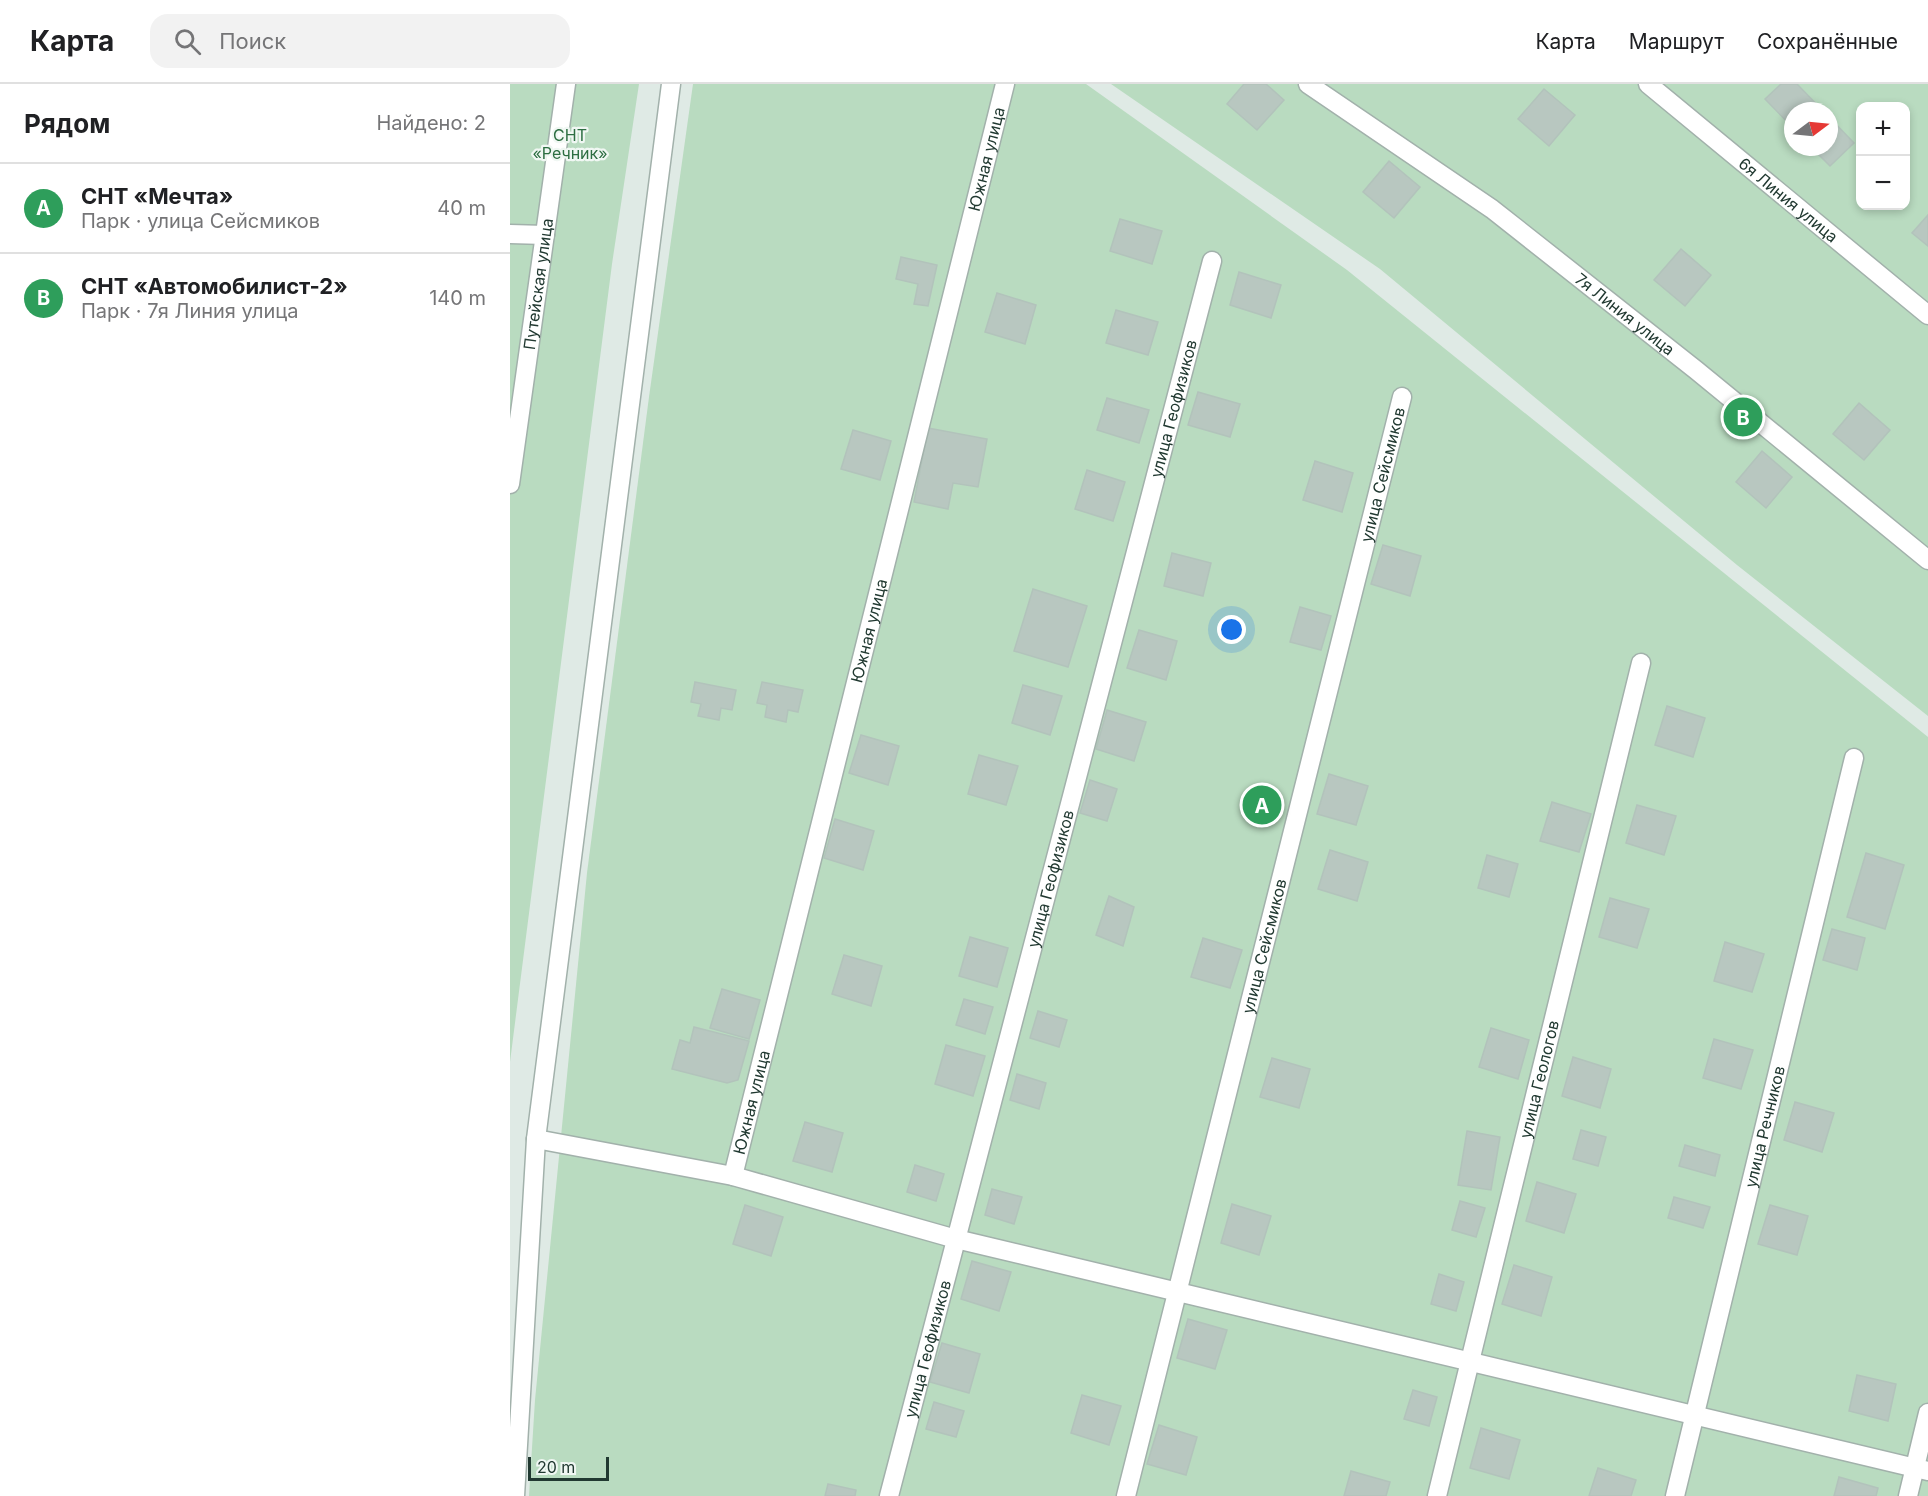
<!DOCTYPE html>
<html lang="ru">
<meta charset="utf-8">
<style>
body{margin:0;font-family:Inter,sans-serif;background:#f2f2f2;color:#202124}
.controls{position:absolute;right:18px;top:18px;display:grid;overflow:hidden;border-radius:12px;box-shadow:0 3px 9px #0003}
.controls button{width:54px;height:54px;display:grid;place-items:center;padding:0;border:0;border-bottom:2px solid #e0e0e0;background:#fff;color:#202124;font:30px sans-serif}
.compass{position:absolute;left:1274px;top:18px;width:54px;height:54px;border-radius:50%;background:#fff;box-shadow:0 3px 9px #0003;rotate:74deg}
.scale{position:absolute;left:18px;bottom:15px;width:81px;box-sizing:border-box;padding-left:6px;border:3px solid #213931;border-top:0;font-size:16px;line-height:21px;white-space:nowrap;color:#213931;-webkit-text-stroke:4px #f0f7f3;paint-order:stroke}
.you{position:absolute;left:722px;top:546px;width:21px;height:21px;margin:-15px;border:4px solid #fff;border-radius:50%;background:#1a73e8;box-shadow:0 0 0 9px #1a73e833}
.badge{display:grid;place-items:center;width:39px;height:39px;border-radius:50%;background:#0b8043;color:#fff;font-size:20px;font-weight:700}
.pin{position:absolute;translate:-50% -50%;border:3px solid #fff;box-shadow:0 2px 6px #0006}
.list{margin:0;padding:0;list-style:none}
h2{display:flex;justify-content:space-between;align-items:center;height:78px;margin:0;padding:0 24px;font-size:26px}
h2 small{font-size:20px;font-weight:400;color:#757577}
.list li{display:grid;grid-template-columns:39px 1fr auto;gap:18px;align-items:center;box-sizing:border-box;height:90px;padding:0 24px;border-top:2px solid #e0e0e0}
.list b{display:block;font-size:22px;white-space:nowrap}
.list p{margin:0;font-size:20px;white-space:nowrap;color:#757577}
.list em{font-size:20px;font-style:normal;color:#757577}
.icon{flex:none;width:33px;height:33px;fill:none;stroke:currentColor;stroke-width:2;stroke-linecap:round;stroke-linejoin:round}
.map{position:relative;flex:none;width:1418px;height:1412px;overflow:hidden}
header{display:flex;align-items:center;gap:36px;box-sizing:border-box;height:84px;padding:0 30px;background:#fff;border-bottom:2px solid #e0e0e0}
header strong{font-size:28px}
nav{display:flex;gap:33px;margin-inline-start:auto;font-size:21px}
.search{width:420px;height:54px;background:#f2f2f2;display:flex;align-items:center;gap:15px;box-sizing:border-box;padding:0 21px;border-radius:18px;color:#757577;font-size:22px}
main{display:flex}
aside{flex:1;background:#fff}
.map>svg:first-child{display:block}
.green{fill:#b9dbc0;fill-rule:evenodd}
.building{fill:#b8c7c0;stroke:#b2c3bb;stroke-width:1.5}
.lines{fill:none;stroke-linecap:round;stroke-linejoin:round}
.minor-casing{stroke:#a2b1ab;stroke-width:21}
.tertiary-casing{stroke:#a2b1ab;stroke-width:21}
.minor{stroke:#fff;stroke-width:18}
.tertiary{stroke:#fff;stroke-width:18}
.labels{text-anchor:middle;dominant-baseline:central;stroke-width:4.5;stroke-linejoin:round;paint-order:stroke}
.park-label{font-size:16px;fill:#2d6e42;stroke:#f0f7f3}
.street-label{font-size:16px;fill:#213931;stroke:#f0f7f3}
</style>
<header>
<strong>Карта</strong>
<div class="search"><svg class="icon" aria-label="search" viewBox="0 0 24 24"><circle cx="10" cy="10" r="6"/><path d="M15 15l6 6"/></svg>Поиск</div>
<nav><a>Карта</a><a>Маршрут</a><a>Сохранённые</a></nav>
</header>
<main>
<aside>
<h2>Рядом<small>Найдено: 2</small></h2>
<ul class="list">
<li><span class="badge" style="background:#2e9e5b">A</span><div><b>СНТ «Мечта»</b><p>Парк · улица Сейсмиков</p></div><em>40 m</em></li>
<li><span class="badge" style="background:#2e9e5b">B</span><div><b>СНТ «Автомобилист-2»</b><p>Парк · 7я Линия улица</p></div><em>140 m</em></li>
</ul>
</aside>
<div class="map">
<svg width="1418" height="1412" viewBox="0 0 1418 1412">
<rect width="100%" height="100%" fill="#dfeae5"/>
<g class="green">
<polygon points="0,0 129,0 102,180 0,978"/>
<polygon points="183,0 576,0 837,186 1418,653 1418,1412 19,1412 25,1316 77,789 139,313"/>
<path d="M 601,0 L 1418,0 L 1418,632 L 1227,481 L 870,185 ZM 1350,22 L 1396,22 L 1396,122 L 1350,122 ZM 1283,27 L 1319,27 L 1319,63 L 1283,63 Z"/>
</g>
<g class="building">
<polygon points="734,0 756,0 774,16 747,46 717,20"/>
<polygon points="1271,0 1287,0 1313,27 1283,27 1283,44 1255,15"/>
<polygon points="1034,5 1065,31 1039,62 1008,35"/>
<polygon points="1319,33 1344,59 1320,82 1301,63 1319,63"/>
<polygon points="879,77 910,103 884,134 853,108"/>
<polygon points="1418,131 1418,162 1402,149"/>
<polygon points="610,135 652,147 642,180 600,167"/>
<polygon points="1171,165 1201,191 1175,222 1144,196"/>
<polygon points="391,173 427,181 418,222 404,220 408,200 386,195"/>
<polygon points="729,188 771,201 761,234 720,221"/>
<polygon points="487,209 526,221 515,260 475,248"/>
<polygon points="606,226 648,238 638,271 596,259"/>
<polygon points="688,308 730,320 720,353 678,341"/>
<polygon points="597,314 639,326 629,359 587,346"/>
<polygon points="1349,319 1380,346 1354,376 1323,350"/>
<polygon points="418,344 477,355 468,403 443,399 438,425 404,418"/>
<polygon points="343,346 381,357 370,396 331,385"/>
<polygon points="1252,367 1282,393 1256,424 1226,398"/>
<polygon points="805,377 843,389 832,428 793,416"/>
<polygon points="577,386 615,398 603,437 565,425"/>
<polygon points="873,461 911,472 900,512 861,500"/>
<polygon points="662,469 701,479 693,512 654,502"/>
<polygon points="523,505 577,522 558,583 504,567"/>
<polygon points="790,523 821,532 811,566 780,558"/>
<polygon points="629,546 667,557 656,596 617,584"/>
<polygon points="185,598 226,606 222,626 211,624 209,636 188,632 191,620 181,618"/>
<polygon points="252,598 293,606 288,628 278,626 276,638 255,633 257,621 247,619"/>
<polygon points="513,601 552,612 540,651 502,639"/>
<polygon points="1157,622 1195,634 1183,673 1145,661"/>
<polygon points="597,626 636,638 624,677 586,665"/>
<polygon points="351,651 389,662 378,701 339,689"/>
<polygon points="469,671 508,682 496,721 458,710"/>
<polygon points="819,690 858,702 846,741 807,730"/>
<polygon points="580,696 607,705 597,737 570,729"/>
<polygon points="1042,718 1081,730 1069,768 1030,757"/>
<polygon points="1127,721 1166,732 1154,771 1116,759"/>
<polygon points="325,735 364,747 353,786 314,774"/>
<polygon points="820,766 858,778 847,817 808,805"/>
<polygon points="1356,769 1394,781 1375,845 1337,833"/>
<polygon points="977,771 1008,780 999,813 968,804"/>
<polygon points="599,812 624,823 613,862 586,851"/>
<polygon points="1100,814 1139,825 1127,864 1089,853"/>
<polygon points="1322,845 1355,854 1347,886 1313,876"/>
<polygon points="460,853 498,864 487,903 449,892"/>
<polygon points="693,854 732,866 720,904 681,893"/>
<polygon points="1215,858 1254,870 1242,908 1204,897"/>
<polygon points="334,871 372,882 361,922 322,910"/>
<polygon points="212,905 250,916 239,955 200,944"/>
<polygon points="454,915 483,923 475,950 446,941"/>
<polygon points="528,927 557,936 549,963 520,954"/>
<polygon points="184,943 239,957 228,996 217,999 162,985 170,956 180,959"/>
<polygon points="981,944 1019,956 1008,995 969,983"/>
<polygon points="1204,955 1243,966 1231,1005 1193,994"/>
<polygon points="436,961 475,972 463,1012 425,1000"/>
<polygon points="1063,973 1101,985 1090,1024 1052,1012"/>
<polygon points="762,974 800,985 789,1024 750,1013"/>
<polygon points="507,990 536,999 529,1025 500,1016"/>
<polygon points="1285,1018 1324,1029 1312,1068 1274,1056"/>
<polygon points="295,1038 333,1049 322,1088 283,1077"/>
<polygon points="1071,1046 1096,1053 1088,1082 1063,1075"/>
<polygon points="957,1047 990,1053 981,1106 948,1101"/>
<polygon points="1175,1061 1210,1071 1205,1092 1169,1082"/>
<polygon points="405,1081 434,1090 426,1117 397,1108"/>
<polygon points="1027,1098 1066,1110 1054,1149 1016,1137"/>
<polygon points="482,1105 512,1113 504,1140 475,1131"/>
<polygon points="1164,1113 1200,1123 1193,1144 1158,1134"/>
<polygon points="950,1117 975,1124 966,1153 942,1146"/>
<polygon points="722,1120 761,1132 749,1171 711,1159"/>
<polygon points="235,1121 273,1133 261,1172 223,1160"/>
<polygon points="1260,1121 1298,1132 1287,1171 1248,1160"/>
<polygon points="462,1177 501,1188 489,1227 451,1215"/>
<polygon points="1004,1181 1042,1193 1031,1232 992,1220"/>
<polygon points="929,1190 954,1198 946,1227 921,1220"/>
<polygon points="678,1235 717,1246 705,1285 667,1274"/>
<polygon points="432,1259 470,1270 459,1309 420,1298"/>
<polygon points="1347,1291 1386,1300 1378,1337 1339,1327"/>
<polygon points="903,1306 927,1313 919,1342 894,1335"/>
<polygon points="572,1311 611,1322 599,1361 561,1349"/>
<polygon points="424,1318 454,1327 446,1353 416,1345"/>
<polygon points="649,1341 687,1353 676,1391 637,1380"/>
<polygon points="971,1344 1010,1356 999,1395 960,1384"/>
<polygon points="1088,1384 1126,1396 1121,1412 1079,1412"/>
<polygon points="841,1387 880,1398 876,1412 834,1412"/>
<polygon points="1329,1393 1368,1404 1366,1412 1324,1412"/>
<polygon points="318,1400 346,1406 345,1412 315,1412"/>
</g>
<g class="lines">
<defs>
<g id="minor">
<path id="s1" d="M 798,0 L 982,125 L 1186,286 L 1418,476"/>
<path id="s2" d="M 1138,0 L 1418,231"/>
<polyline points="0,150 35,151"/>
<path id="s3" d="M 0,400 L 56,0"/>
<polyline points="26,1055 223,1092 446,1155 1418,1387"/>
<path id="s4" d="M 223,1092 L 495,0"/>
<path id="s5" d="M 379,1412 L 702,177"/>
<path id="s6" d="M 616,1412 L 892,313"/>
<path id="s7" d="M 927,1412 L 1131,579"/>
<path id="s8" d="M 1165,1412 L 1344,674"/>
<polyline points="1398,1412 1418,1329"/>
</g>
<polyline id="tertiary" points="5,1412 26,1055 161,0"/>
</defs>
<use href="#minor" class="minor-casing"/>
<use href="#tertiary" class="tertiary-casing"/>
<use href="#minor" class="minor"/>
<use href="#tertiary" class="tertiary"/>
</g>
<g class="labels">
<g class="park-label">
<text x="60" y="51">СНТ<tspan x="60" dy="18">«Речник»</tspan></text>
</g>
<g class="street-label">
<text stroke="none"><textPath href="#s4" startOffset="1048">Южная улица</textPath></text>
<text stroke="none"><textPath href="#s2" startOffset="182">6я Линия улица</textPath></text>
<text stroke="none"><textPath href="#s3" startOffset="202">Путейская улица</textPath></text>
<text stroke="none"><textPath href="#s1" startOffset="392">7я Линия улица</textPath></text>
<text stroke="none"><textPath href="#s5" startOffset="1124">улица Геофизиков</textPath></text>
<text stroke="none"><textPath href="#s6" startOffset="1053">улица Сейсмиков</textPath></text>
<text stroke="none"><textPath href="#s4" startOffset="562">Южная улица</textPath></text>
<text stroke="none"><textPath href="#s5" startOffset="638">улица Геофизиков</textPath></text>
<text stroke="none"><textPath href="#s6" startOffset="567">улица Сейсмиков</textPath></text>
<text stroke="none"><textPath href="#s7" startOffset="429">улица Геологов</textPath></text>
<text stroke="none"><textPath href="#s4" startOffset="76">Южная улица</textPath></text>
<text stroke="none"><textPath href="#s8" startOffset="380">улица Речников</textPath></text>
<text stroke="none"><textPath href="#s5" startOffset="152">улица Геофизиков</textPath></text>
</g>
</g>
</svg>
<div class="controls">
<button>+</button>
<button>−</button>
</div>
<svg class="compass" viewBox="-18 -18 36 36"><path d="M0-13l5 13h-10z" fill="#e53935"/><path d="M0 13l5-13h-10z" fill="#757577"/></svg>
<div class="scale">20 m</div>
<div class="you"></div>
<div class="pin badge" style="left:752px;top:721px;background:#2e9e5b">A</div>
<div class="pin badge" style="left:1233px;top:333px;background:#2e9e5b">B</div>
</div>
</main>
